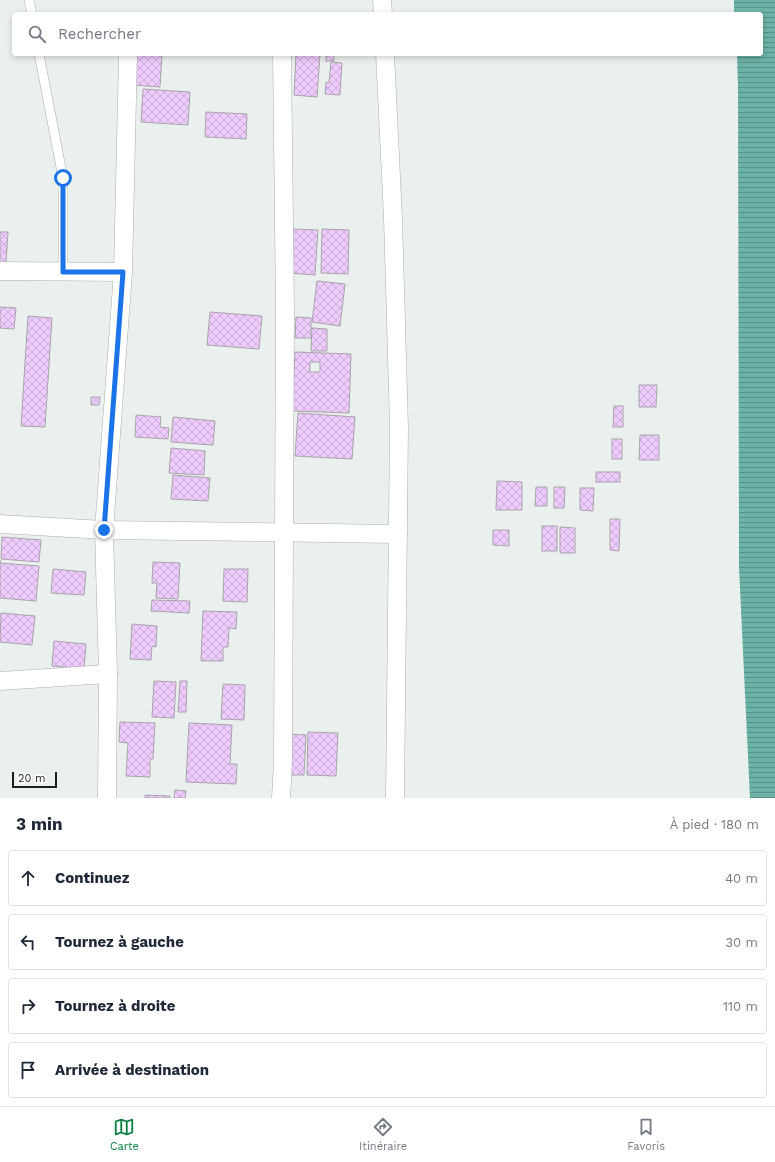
<!DOCTYPE html>
<html lang="fr">
<meta charset="utf-8">
<style>
body{margin:0;font-family:"Work Sans",sans-serif;background:#f2f2f3;color:#1f2937}
.scale{position:absolute;left:12px;bottom:10px;width:45px;box-sizing:border-box;padding-left:4px;border:2px solid #1b1d1c;border-top:0;font-size:11px;line-height:14px;white-space:nowrap;color:#1b1d1c;-webkit-text-stroke:3px #fff;paint-order:stroke}
.stop{position:absolute;width:12px;height:12px;margin:-9px;border:3px solid #1a73e8;border-radius:50%;background:#fff}
.stop.end{background:#1a73e8;border-color:#fff;box-shadow:0 1px 4px #0008}
.list{margin:0;padding:0;list-style:none}
h2{display:flex;justify-content:space-between;align-items:center;height:52px;margin:0;padding:0 16px;font-size:17px}
h2 small{font-size:13px;font-weight:400;color:#747a83}
.list li{display:grid;grid-template-columns:26px 1fr auto;gap:12px;align-items:center;box-sizing:border-box;height:56px;margin:0 8px 8px;padding:0 8px;border:1px solid #e0e1e3;border-radius:4px}
.list b{display:block;font-size:15px;white-space:nowrap}
.list em{font-size:13px;font-style:normal;color:#747a83}
.icon{flex:none;width:22px;height:22px;fill:none;stroke:currentColor;stroke-width:2;stroke-linecap:round;stroke-linejoin:round}
.map{position:relative;flex:none;width:775px;height:798px;overflow:hidden}
.search{position:absolute;background:#fff;box-shadow:0 2px 6px #0003;left:12px;right:12px;top:12px;height:44px;display:flex;align-items:center;gap:10px;box-sizing:border-box;padding:0 14px;border-radius:4px;color:#747a83;font-size:15px}
.sheet{height:308px;background:#fff}
nav{display:flex;justify-content:space-around;align-items:center;box-sizing:border-box;height:56px;border-top:1px solid #e0e1e3;background:#fff;font-size:11px;color:#747a83}
nav a{display:grid;justify-items:center;gap:2px}
nav .on{color:#0b8043}
.map>svg:first-child{display:block}
.water{fill:url(#water-rules)}
.building{fill:url(#building-cross-hatch);stroke:#a7a4a8;fill-rule:evenodd}
.lines{fill:none;stroke-linecap:round;stroke-linejoin:round}
.service-casing{stroke:#aaafae;stroke-width:10}
.minor-casing{stroke:#aaafae;stroke-width:19}
.service{stroke:#fff;stroke-width:9}
.minor{stroke:#fff;stroke-width:18}
.route{stroke:#1a73e8;stroke-width:5}
</style>
<div class="map">
<svg width="775" height="798" viewBox="0 0 775 798">
<defs>
<pattern id="water-rules" width="6" height="5" patternUnits="userSpaceOnUse"><rect width="6" height="5" fill="#6cb3a7"/><path d="M0 2.5h6" fill="none" stroke="#589187"/></pattern>
<pattern id="building-cross-hatch" width="8" height="8" patternUnits="userSpaceOnUse"><rect width="8" height="8" fill="#edcbfc"/><path d="M0 0l8 8M0 8l8-8" fill="none" stroke="#cbaed7"/></pattern>
</defs>
<rect width="100%" height="100%" fill="#eaf0ee"/>
<polygon class="water" points="734,0 775,0 775,798 750,798 739,568 738,87 737,54 761,54 761,14 734,14"/>
<g class="building">
<polygon points="134,54 162,54 160,87 132,85"/>
<polygon points="296,54 320,54 317,97 294,95"/>
<rect x="326" y="54" width="8" height="7"/>
<polygon points="331,62 342,63 340,95 325,94 326,82 329,83"/>
<polygon points="143,89 190,92 188,125 141,122"/>
<polygon points="206,112 247,114 246,139 205,137"/>
<polygon points="292,229 318,230 315,275 289,273"/>
<polygon points="322,229 349,230 348,274 321,273"/>
<polygon points="0,232 8,232 6,263 0,263"/>
<polygon points="317,281 345,284 340,326 312,322"/>
<polygon points="0,307 16,308 14,329 0,328"/>
<polygon points="210,312 262,316 259,349 207,345"/>
<polygon points="28,316 52,318 45,427 21,426"/>
<polygon points="296,317 311,318 311,338 295,338"/>
<polygon points="312,328 327,329 327,351 311,351"/>
<path d="M 295,352 L 351,354 L 349,413 L 292,411 ZM 310,362 L 320,362 L 320,372 L 310,372 Z"/>
<polygon points="639,385 657,385 656,407 639,407"/>
<polygon points="91,397 100,397 99,405 91,405"/>
<polygon points="614,406 623,406 623,427 613,427"/>
<polygon points="298,413 355,417 352,459 295,456"/>
<polygon points="136,415 161,417 160,427 169,428 168,439 135,437"/>
<polygon points="173,417 215,421 213,445 171,442"/>
<polygon points="640,435 659,435 659,460 639,460"/>
<rect x="612" y="439" width="10" height="20"/>
<polygon points="171,448 205,451 204,475 169,473"/>
<rect x="596" y="472" width="24" height="10"/>
<polygon points="173,475 210,478 208,501 171,499"/>
<polygon points="497,481 522,482 522,510 496,510"/>
<polygon points="536,487 547,487 547,506 535,506"/>
<polygon points="554,487 565,487 564,508 554,508"/>
<polygon points="580,488 594,488 593,511 580,510"/>
<polygon points="610,519 620,519 619,551 610,550"/>
<rect x="542" y="526" width="15" height="25"/>
<polygon points="560,527 575,528 575,553 560,553"/>
<polygon points="493,530 509,530 509,546 493,545"/>
<polygon points="2,537 41,540 39,562 1,559"/>
<polygon points="0,560 0,563 39,566 36,601 0,598"/>
<polygon points="153,562 180,563 178,599 156,598 157,583 152,583"/>
<polygon points="53,569 86,572 84,595 51,593"/>
<polygon points="224,569 248,569 247,602 223,601"/>
<polygon points="152,600 190,601 189,613 151,611"/>
<polygon points="203,611 237,612 236,629 229,628 228,647 223,647 223,661 201,661"/>
<polygon points="1,613 35,616 32,645 0,642"/>
<polygon points="132,624 157,626 156,647 152,646 151,660 130,659"/>
<polygon points="54,641 86,644 84,669 52,666"/>
<polygon points="154,681 176,682 174,718 152,717"/>
<polygon points="180,681 187,681 186,712 178,712"/>
<polygon points="223,684 245,685 244,720 221,719"/>
<polygon points="120,722 155,723 153,759 150,759 150,777 126,776 128,743 119,742"/>
<polygon points="189,723 232,725 230,764 237,764 236,784 186,782"/>
<polygon points="308,732 338,733 336,776 307,775"/>
<polygon points="290,734 306,735 304,775 289,775"/>
<polygon points="175,790 186,791 185,798 174,798"/>
<polygon points="145,795 170,796 170,798 145,798"/>
</g>
<g class="lines">
<defs>
<g id="service">
<polyline points="29,0 32,14"/>
<polyline points="39,54 63,178 63,272"/>
</g>
<g id="minor">
<polyline points="382,0 383,14"/>
<polyline points="385,54 393,218 399,427 395,798"/>
<polyline points="0,271 123,272"/>
<polyline points="0,524 104,530 398,534"/>
<polyline points="0,681 108,674"/>
<polyline points="107,798 108,674 104,530 123,272 128,54"/>
<polyline points="281,798 283,762 285,310 282,54"/>
</g>
</defs>
<use href="#service" class="service-casing"/>
<use href="#minor" class="minor-casing"/>
<use href="#service" class="service"/>
<use href="#minor" class="minor"/>
</g>
<g class="lines">
<polyline class="route" points="63,178 63,272 123,272 104,530"/>
</g>
</svg>
<div class="scale">20 m</div>
<div class="stop" style="left:63px;top:178px"></div>
<div class="stop end" style="left:104px;top:530px"></div>
<div class="search"><svg class="icon" aria-label="search" viewBox="0 0 24 24"><circle cx="10" cy="10" r="6"/><path d="M15 15l6 6"/></svg>Rechercher</div>
</div>
<section class="sheet">
<h2>3 min<small>À pied · 180 m</small></h2>
<ul class="list">
<li><svg class="icon" aria-label="ahead" viewBox="0 0 24 24"><path d="M12 20V5M6 11l6-6 6 6"/></svg><div><b>Continuez</b></div><em>40 m</em></li>
<li><svg class="icon" aria-label="left" viewBox="0 0 24 24"><path d="M17 20v-9H6M10 6l-5 5 5 5"/></svg><div><b>Tournez à gauche</b></div><em>30 m</em></li>
<li><svg class="icon" aria-label="right" viewBox="0 0 24 24"><path d="M7 20v-9h11M14 6l5 5-5 5"/></svg><div><b>Tournez à droite</b></div><em>110 m</em></li>
<li><svg class="icon" aria-label="arrive" viewBox="0 0 24 24"><path d="M6 21V4h12l-3 4 3 4H6"/></svg><div><b>Arrivée à destination</b></div></li>
</ul>
</section>
<nav>
<a class="on"><svg class="icon" aria-label="map" viewBox="0 0 24 24"><path d="M3 6l6-2 6 2 6-2v14l-6 2-6-2-6 2zM9 4v14M15 6v14"/></svg>Carte</a>
<a><svg class="icon" aria-label="directions" viewBox="0 0 24 24"><path d="M12 3l9 9-9 9-9-9zM9 14v-3h6M13 9l2 2-2 2"/></svg>Itinéraire</a>
<a><svg class="icon" aria-label="saved" viewBox="0 0 24 24"><path d="M7 4h10v16l-5-4-5 4z"/></svg>Favoris</a>
</nav>
